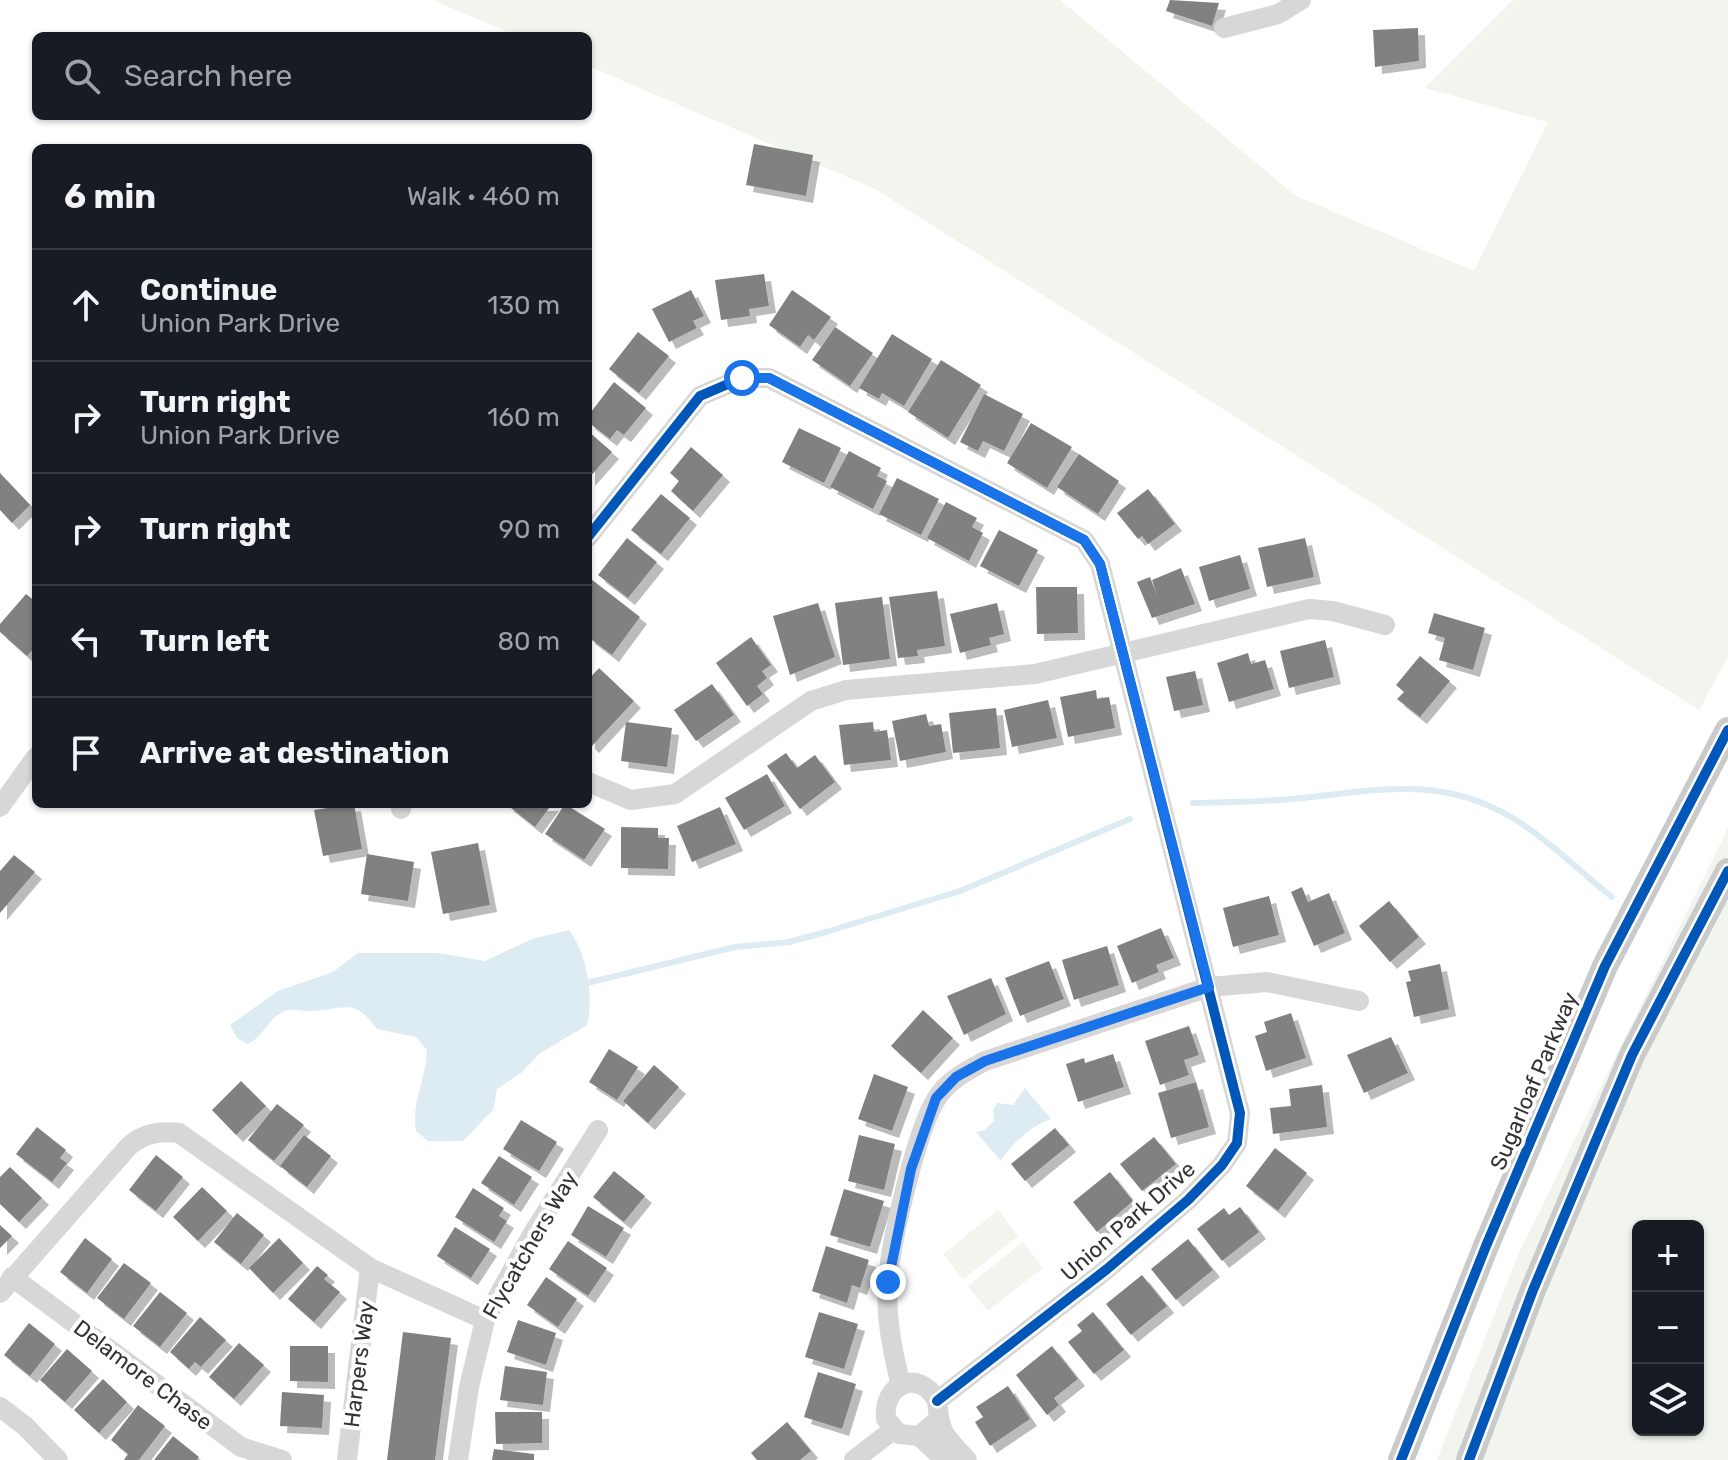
<!DOCTYPE html>
<meta charset="utf-8">
<style>
body{margin:0;font-family:Rubik,sans-serif;background:#242831;color:#f1f3f6}
.controls{position:absolute;right:24px;bottom:24px;display:grid;overflow:hidden;border-radius:12px;box-shadow:0 2px 6px #0004}
.controls button{width:72px;height:72px;display:grid;place-items:center;padding:0;border:0;border-bottom:2px solid #363941;background:#171b24;color:#f1f3f6;font:40px sans-serif}
.stop{position:absolute;width:24px;height:24px;margin:-18px;border:6px solid #1a73e8;border-radius:50%;background:#fff}
.stop.end{background:#1a73e8;border-color:#fff;box-shadow:0 2px 8px #0008}
.list{margin:0;padding:0;list-style:none}
h2{display:flex;justify-content:space-between;align-items:center;height:104px;margin:0;padding:0 32px;font-size:34px}
h2 small{font-size:26px;font-weight:400;color:#9ea1a6}
.list li{display:grid;grid-template-columns:52px 1fr auto;gap:24px;align-items:center;box-sizing:border-box;height:112px;padding:0 32px;border-top:2px solid #363941}
.list b{display:block;font-size:30px;white-space:nowrap}
.list p{margin:0;font-size:26px;white-space:nowrap;color:#9ea1a6}
.list em{font-size:26px;font-style:normal;color:#9ea1a6}
.icon{flex:none;width:44px;height:44px;fill:none;stroke:currentColor;stroke-width:2;stroke-linecap:round;stroke-linejoin:round}
.map{position:relative;flex:none;width:1728px;height:1460px;overflow:hidden}
.search{position:absolute;background:#171b24;box-shadow:0 2px 6px #0004;left:32px;top:32px;width:560px;height:88px;display:flex;align-items:center;gap:20px;box-sizing:border-box;padding:0 28px;border-radius:12px;color:#9ea1a6;font-size:30px}
.panel{position:absolute;background:#171b24;box-shadow:0 2px 6px #0004;left:32px;top:144px;width:560px;height:664px;border-radius:12px}
.map>svg:first-child{display:block}
.green{fill:#f1f5ed;fill-rule:evenodd}
.water{fill:#ddebf3}
.lines{fill:none;stroke-linecap:round;stroke-linejoin:round}
.stream{stroke:#ddebf3;stroke-width:6}
.building{fill:#818181;filter:url(#shadow)}
.minor{stroke:#d7d7d7;stroke-width:20}
.major{stroke:#cacaca;stroke-width:26}
.cycleway-casing{stroke:#fff;stroke-width:15}
.cycleway{stroke:#0057b8;stroke-width:10}
.route{stroke:#1a73e8;stroke-width:10}
.labels{text-anchor:middle;dominant-baseline:central;stroke-width:8;stroke-linejoin:round;paint-order:stroke}
.street-label{font-size:22px;fill:#333;stroke:#fff}
</style>
<div class="map">
<svg width="1728" height="1460" viewBox="0 0 1728 1460">
<defs>
<filter id="shadow"><feDropShadow dx="7" dy="7" stdDeviation="0" flood-color="#0004"/></filter>
</defs>
<rect width="100%" height="100%" fill="#fff"/>
<g class="green">
<polygon points="433,0 1060,0 1296,196 1474,271 1548,122 1425,88 1513,0 1728,0 1728,657 1699,710 875,189 588,66 588,36 517,36"/>
<path d="M 1728,828 L 1728,1460 L 1437,1460 L 1518,1255 ZM 1638,1226 L 1698,1226 L 1698,1430 L 1638,1430 Z"/>
<polygon points="998,1210 1018,1236 963,1279 943,1254"/>
<polygon points="1023,1242 1043,1268 988,1311 968,1286"/>
</g>
<g class="water">
<path d="M 569,930 C 587,953 594,997 587,1025 L 539,1054 L 521,1073 L 497,1089 L 493,1110 L 463,1141 L 428,1141 L 416,1131 C 411,1103 426,1079 427,1050 L 416,1037 L 377,1029 C 353,996 344,1010 310,1011 C 302,1011 292,1008 285,1011 C 267,1019 264,1037 247,1044 L 237,1038 L 230,1025 L 278,991 L 333,972 L 358,953 L 437,953 L 485,961 L 532,939 Z"/>
<path d="M 1025,1088 L 1051,1119 C 1032,1125 1011,1144 1001,1161 L 976,1132 L 985,1130 L 994,1121 L 993,1110 L 997,1103 L 1013,1105 Z"/>
</g>
<g class="lines">
<g class="stream">
<path d="M 1193,803 C 1226,802 1259,802 1291,799 C 1373,792 1436,773 1511,817 C 1548,839 1579,871 1612,897"/>
<polyline points="587,983 735,947 789,942 826,932 960,891 1130,819"/>
</g>
</g>
<g class="building">
<polygon points="1170,0 1219,3 1212,26 1166,11"/>
<polygon points="1418,28 1419,61 1375,67 1373,30"/>
<polygon points="754,144 813,155 806,196 746,185"/>
<polygon points="764,274 769,306 749,309 750,316 721,320 715,280"/>
<polygon points="691,290 704,316 693,321 697,328 669,342 652,309"/>
<polygon points="792,290 831,317 814,340 808,335 800,347 769,325"/>
<polygon points="835,327 873,353 850,386 812,360"/>
<polygon points="638,332 669,356 639,393 609,369"/>
<polygon points="892,334 932,359 904,406 882,393 879,399 859,388"/>
<polygon points="941,360 981,385 948,438 908,412"/>
<polygon points="614,382 646,408 624,435 617,430 610,439 588,422 588,416"/>
<polygon points="984,394 1023,414 1004,451 983,441 978,451 960,442"/>
<polygon points="1031,423 1072,447 1047,488 1007,463"/>
<polygon points="799,428 841,448 824,483 782,462"/>
<polygon points="588,431 612,452 588,479"/>
<polygon points="691,447 723,475 693,511 671,491 679,481 670,473"/>
<polygon points="849,451 881,468 877,476 887,481 873,509 830,487"/>
<polygon points="1079,454 1119,481 1098,514 1057,487"/>
<polygon points="0,473 30,505 12,523 0,510"/>
<polygon points="897,478 939,499 921,535 879,514"/>
<polygon points="1148,489 1175,524 1148,544 1142,536 1138,539 1117,513"/>
<polygon points="661,494 690,518 661,554 631,530"/>
<polygon points="946,502 977,518 972,527 983,533 969,561 927,538"/>
<polygon points="999,530 1038,550 1019,586 980,566"/>
<polygon points="627,538 657,562 628,598 598,575"/>
<polygon points="1305,538 1314,577 1267,587 1258,548"/>
<polygon points="1240,555 1250,589 1209,601 1199,567"/>
<polygon points="1181,568 1195,604 1152,618 1137,582 1150,577 1158,598 1152,580"/>
<polygon points="591,579 640,617 612,655 588,637"/>
<polygon points="1036,587 1077,587 1078,633 1037,634"/>
<polygon points="937,591 945,646 917,650 918,656 898,658 889,597"/>
<polygon points="26,594 36,602 36,646 27,656 0,632 0,624"/>
<polygon points="882,597 890,659 843,665 835,603"/>
<polygon points="818,603 835,657 790,675 773,616"/>
<polygon points="997,603 1004,634 989,638 991,645 960,653 950,614"/>
<polygon points="1434,613 1485,628 1473,670 1439,660 1445,638 1428,633"/>
<polygon points="751,637 771,665 762,671 767,678 757,686 763,694 747,706 716,663"/>
<polygon points="1325,640 1334,677 1289,688 1280,651"/>
<polygon points="1248,653 1251,664 1265,660 1274,689 1229,702 1217,663"/>
<polygon points="1420,656 1450,681 1420,717 1397,699 1404,692 1396,685"/>
<polygon points="599,668 634,701 592,746 588,742 588,680"/>
<polygon points="1195,671 1203,705 1174,711 1166,677"/>
<polygon points="712,684 734,715 696,741 674,710"/>
<polygon points="1096,690 1097,699 1109,697 1115,728 1068,737 1060,697"/>
<polygon points="1048,700 1057,738 1012,747 1004,710"/>
<polygon points="996,708 1000,748 953,753 949,713"/>
<polygon points="926,714 929,726 941,724 946,752 900,761 892,721"/>
<polygon points="626,722 672,728 667,767 621,761"/>
<polygon points="873,722 874,732 887,730 891,760 844,765 839,725"/>
<polygon points="786,753 797,768 815,755 835,782 800,809 767,766"/>
<polygon points="767,774 785,806 744,830 725,798"/>
<polygon points="354,804 362,849 323,856 314,810"/>
<polygon points="506,804 552,804 535,827"/>
<polygon points="565,804 605,829 584,860 545,834"/>
<polygon points="720,807 736,844 692,862 677,826"/>
<polygon points="621,827 658,828 658,838 669,838 668,869 621,868"/>
<polygon points="478,843 490,905 443,914 431,852"/>
<polygon points="367,854 414,862 408,901 361,894"/>
<polygon points="14,855 35,872 0,913 0,871"/>
<polygon points="1302,887 1308,902 1329,893 1345,933 1314,946 1291,892"/>
<polygon points="1269,896 1279,935 1233,947 1223,908"/>
<polygon points="1389,901 1419,937 1390,962 1359,926"/>
<polygon points="1161,928 1174,958 1156,965 1159,972 1132,983 1117,946"/>
<polygon points="1107,946 1119,985 1074,1000 1062,960"/>
<polygon points="1049,961 1064,999 1020,1016 1005,978"/>
<polygon points="1440,964 1449,1009 1414,1017 1406,982 1411,981 1408,971"/>
<polygon points="991,978 1006,1014 964,1035 947,996"/>
<polygon points="923,1010 953,1038 921,1073 891,1046"/>
<polygon points="1291,1013 1306,1058 1266,1071 1255,1036 1267,1032 1264,1022"/>
<polygon points="1189,1026 1199,1055 1184,1060 1189,1075 1160,1085 1145,1041"/>
<polygon points="1391,1037 1408,1073 1364,1093 1347,1055"/>
<polygon points="609,1049 638,1067 617,1100 589,1082"/>
<polygon points="1113,1054 1124,1087 1078,1102 1066,1064 1084,1058 1085,1063"/>
<polygon points="654,1065 679,1087 648,1123 623,1101"/>
<polygon points="874,1074 908,1087 892,1131 858,1119"/>
<polygon points="241,1081 266,1106 236,1135 212,1110"/>
<polygon points="1196,1082 1209,1127 1171,1138 1158,1093"/>
<polygon points="1322,1085 1327,1127 1273,1134 1270,1108 1291,1106 1289,1089"/>
<polygon points="277,1104 304,1125 274,1161 248,1140"/>
<polygon points="521,1120 557,1142 539,1171 503,1149"/>
<polygon points="37,1127 66,1150 60,1158 67,1163 52,1182 16,1154"/>
<polygon points="1055,1128 1069,1145 1025,1181 1011,1164"/>
<polygon points="304,1135 331,1156 307,1187 280,1166"/>
<polygon points="859,1135 895,1144 884,1190 848,1181"/>
<polygon points="1154,1137 1176,1164 1142,1191 1120,1164"/>
<polygon points="1275,1148 1307,1173 1278,1211 1246,1186"/>
<polygon points="156,1155 183,1177 156,1211 129,1190"/>
<polygon points="499,1156 532,1177 514,1205 481,1183"/>
<polygon points="10,1167 42,1198 19,1222 0,1204 0,1177"/>
<polygon points="614,1171 645,1196 624,1222 593,1197"/>
<polygon points="1110,1172 1133,1201 1097,1232 1073,1202"/>
<polygon points="202,1187 227,1211 198,1241 173,1217"/>
<polygon points="473,1188 504,1208 499,1216 507,1221 494,1242 455,1217"/>
<polygon points="844,1189 884,1201 870,1247 830,1235"/>
<polygon points="588,1206 624,1228 606,1257 571,1235"/>
<polygon points="1240,1207 1259,1232 1222,1261 1197,1229 1224,1208 1229,1215"/>
<polygon points="237,1213 264,1235 241,1264 214,1242"/>
<polygon points="0,1225 12,1236 0,1248"/>
<polygon points="455,1227 490,1249 471,1278 437,1256"/>
<polygon points="85,1238 112,1259 87,1293 60,1272"/>
<polygon points="279,1238 303,1263 273,1293 249,1268"/>
<polygon points="1188,1239 1213,1270 1176,1300 1151,1269"/>
<polygon points="568,1241 607,1268 588,1296 549,1269"/>
<polygon points="826,1246 869,1260 860,1288 852,1285 847,1303 812,1291"/>
<polygon points="124,1263 151,1283 124,1319 97,1298"/>
<polygon points="317,1266 328,1275 324,1279 340,1292 314,1322 288,1299"/>
<polygon points="1142,1275 1167,1306 1131,1335 1106,1304"/>
<polygon points="546,1277 577,1299 558,1327 527,1305"/>
<polygon points="160,1292 187,1313 160,1347 133,1326"/>
<polygon points="819,1312 858,1324 844,1369 805,1357"/>
<polygon points="1093,1312 1124,1350 1094,1374 1068,1342 1082,1331 1077,1325"/>
<polygon points="200,1317 226,1340 201,1367 195,1362 189,1369 170,1352"/>
<polygon points="518,1320 556,1333 546,1365 507,1352"/>
<polygon points="29,1323 55,1344 30,1376 4,1355"/>
<polygon points="403,1332 451,1338 435,1460 387,1460"/>
<polygon points="239,1343 264,1365 234,1399 209,1377"/>
<polygon points="290,1346 328,1346 328,1382 290,1381"/>
<polygon points="1052,1346 1078,1379 1054,1398 1059,1405 1047,1415 1016,1375"/>
<polygon points="67,1349 92,1371 65,1402 40,1380"/>
<polygon points="505,1366 547,1372 543,1405 500,1400"/>
<polygon points="818,1372 856,1384 842,1429 804,1417"/>
<polygon points="103,1379 127,1402 99,1433 74,1410"/>
<polygon points="1008,1386 1030,1419 990,1446 975,1422 983,1417 976,1407"/>
<polygon points="282,1392 324,1395 322,1428 280,1426"/>
<polygon points="138,1405 165,1426 139,1460 124,1460 128,1454 111,1440"/>
<polygon points="495,1412 542,1412 542,1443 496,1444"/>
<polygon points="787,1422 811,1451 800,1460 757,1460 751,1453"/>
<polygon points="173,1436 199,1457 197,1460 154,1460"/>
<polygon points="494,1449 534,1454 534,1460 492,1460"/>
</g>
<g class="lines">
<g class="minor">
<polyline points="1224,28 1278,14 1301,0"/>
<polyline points="588,537 700,396 742,378 769,378 1084,540 1100,564 1240,1113 1237,1143 1222,1165 1188,1200 1107,1269 937,1401"/>
<polyline points="588,782 631,800 675,794 811,701 846,690 1035,674 1309,609 1333,611 1385,625"/>
<polyline points="0,807 36,757"/>
<polyline points="401,809 402,804"/>
<polyline points="12,1277 241,1447 282,1460"/>
<path d="M 0,1293 L 129,1146 C 144,1133 160,1131 179,1133 L 370,1268 L 485,1320"/>
<path d="M 901,1386 C 893,1353 885,1316 888,1282 C 890,1244 917,1128 937,1098 C 948,1080 967,1071 985,1061 L 1209,987 L 1267,982 L 1359,1001"/>
<polyline points="0,1407 25,1426 58,1460"/>
<path d="M 937,1421 L 919,1436 L 899,1434 L 886,1419 C 882,1383 920,1368 937,1401 C 940,1435 944,1435 967,1460"/>
<polyline points="919,1436 945,1460"/>
<polyline points="347,1460 370,1268"/>
<polyline points="458,1460 469,1387 485,1320 533,1233 598,1130"/>
<polyline points="854,1460 893,1430"/>
</g>
<g class="major">
<polyline points="1401,1460 1486,1246 1605,966 1728,730"/>
<polyline points="1469,1460 1533,1290 1632,1055 1728,871"/>
</g>
<defs>
<g id="cycleway">
<polyline points="588,537 700,396 742,378 769,378 1084,540 1100,564 1240,1113 1237,1143 1222,1165 1188,1200 1107,1269 937,1401"/>
<polyline points="1401,1460 1486,1246 1605,966 1728,730"/>
<polyline points="1469,1460 1533,1290 1632,1055 1728,871"/>
</g>
</defs>
<use href="#cycleway" class="cycleway-casing"/>
<use href="#cycleway" class="cycleway"/>
</g>
<g class="lines">
<polyline class="route" points="742,378 769,378 1084,540 1100,564 1209,987 985,1061 956,1077 936,1098 911,1169 888,1282"/>
</g>
<g class="labels">
<g class="street-label">
<text transform="translate(1534 1081) rotate(-67)">Sugarloaf Parkway</text>
<text transform="translate(1128 1221) rotate(-41)">Union Park Drive</text>
<text transform="translate(530 1245) rotate(-60)">Flycatchers Way</text>
<text transform="translate(359 1364) rotate(-83)">Harpers Way</text>
<text transform="translate(143 1375) rotate(37)">Delamore Chase</text>
</g>
</g>
</svg>
<div class="controls">
<button>+</button>
<button>−</button>
<button><svg class="icon" aria-label="layers" viewBox="0 0 24 24"><path d="M12 4l9 5-9 5-9-5zM3 14l9 5 9-5"/></svg></button>
</div>
<div class="stop" style="left:742px;top:378px"></div>
<div class="stop end" style="left:888px;top:1282px"></div>
<div class="search"><svg class="icon" aria-label="search" viewBox="0 0 24 24"><circle cx="10" cy="10" r="6"/><path d="M15 15l6 6"/></svg>Search here</div>
<section class="panel">
<h2>6 min<small>Walk · 460 m</small></h2>
<ul class="list">
<li><svg class="icon" aria-label="ahead" viewBox="0 0 24 24"><path d="M12 20V5M6 11l6-6 6 6"/></svg><div><b>Continue</b><p>Union Park Drive</p></div><em>130 m</em></li>
<li><svg class="icon" aria-label="right" viewBox="0 0 24 24"><path d="M7 20v-9h11M14 6l5 5-5 5"/></svg><div><b>Turn right</b><p>Union Park Drive</p></div><em>160 m</em></li>
<li><svg class="icon" aria-label="right" viewBox="0 0 24 24"><path d="M7 20v-9h11M14 6l5 5-5 5"/></svg><div><b>Turn right</b></div><em>90 m</em></li>
<li><svg class="icon" aria-label="left" viewBox="0 0 24 24"><path d="M17 20v-9H6M10 6l-5 5 5 5"/></svg><div><b>Turn left</b></div><em>80 m</em></li>
<li><svg class="icon" aria-label="arrive" viewBox="0 0 24 24"><path d="M6 21V4h12l-3 4 3 4H6"/></svg><div><b>Arrive at destination</b></div></li>
</ul>
</section>
</div>
